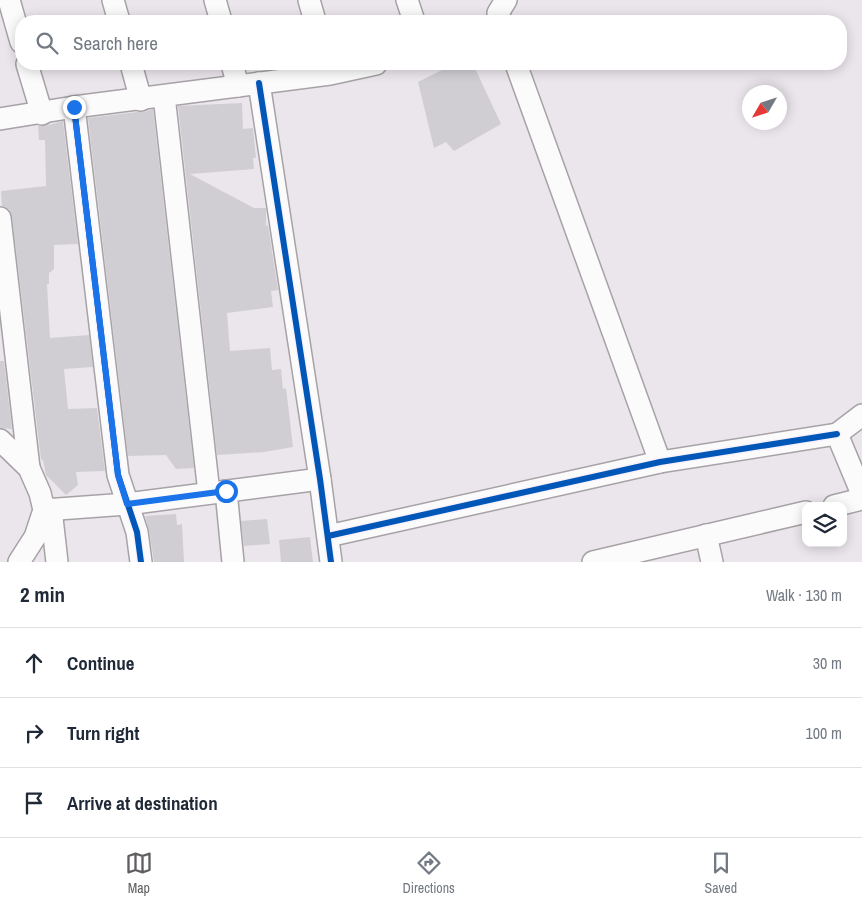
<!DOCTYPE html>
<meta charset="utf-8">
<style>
body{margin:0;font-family:"Archivo Narrow",sans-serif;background:#f2f2f3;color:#1f2937}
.controls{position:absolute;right:15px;bottom:15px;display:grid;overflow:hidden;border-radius:10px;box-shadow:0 2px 12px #0003}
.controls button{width:45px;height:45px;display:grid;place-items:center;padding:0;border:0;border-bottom:1px solid #e0e1e3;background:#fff;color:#1f2937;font:25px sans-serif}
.compass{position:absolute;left:742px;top:85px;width:45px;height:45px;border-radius:50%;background:#fff;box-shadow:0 2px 12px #0003;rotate:231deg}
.stop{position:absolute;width:15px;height:15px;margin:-11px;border:4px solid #1a73e8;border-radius:50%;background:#fff}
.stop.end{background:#1a73e8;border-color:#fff;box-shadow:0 1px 5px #0008}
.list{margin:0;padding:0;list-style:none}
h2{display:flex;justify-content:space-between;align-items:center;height:65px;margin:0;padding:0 20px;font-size:21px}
h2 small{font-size:16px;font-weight:400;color:#747a83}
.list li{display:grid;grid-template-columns:32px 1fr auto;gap:15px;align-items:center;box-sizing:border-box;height:70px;padding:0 20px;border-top:1px solid #e0e1e3}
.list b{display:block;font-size:19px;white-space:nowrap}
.list em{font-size:16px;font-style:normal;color:#747a83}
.icon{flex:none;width:28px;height:28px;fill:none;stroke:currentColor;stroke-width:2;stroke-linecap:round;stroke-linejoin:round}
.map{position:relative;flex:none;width:862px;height:562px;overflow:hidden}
.search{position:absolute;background:#fff;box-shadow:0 2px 12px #0003;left:15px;right:15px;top:15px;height:55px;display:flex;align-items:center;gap:12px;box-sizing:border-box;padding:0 18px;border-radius:20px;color:#747a83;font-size:19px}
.sheet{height:275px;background:#fff}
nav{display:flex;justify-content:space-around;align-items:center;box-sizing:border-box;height:70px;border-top:1px solid #e0e1e3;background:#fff;font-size:14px;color:#747a83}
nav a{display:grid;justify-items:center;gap:2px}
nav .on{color:#615e62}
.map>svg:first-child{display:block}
.building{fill:#d1ced3}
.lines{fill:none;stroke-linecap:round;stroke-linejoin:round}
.minor-casing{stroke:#a6a2a6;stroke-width:24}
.minor{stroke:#fcfbfc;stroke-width:21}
.cycleway-casing{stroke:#f9f2fb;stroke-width:9}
.cycleway{stroke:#0057b8;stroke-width:6}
.route{stroke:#1a73e8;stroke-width:6}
</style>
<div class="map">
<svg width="862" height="562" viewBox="0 0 862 562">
<rect width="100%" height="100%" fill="#ebe6ec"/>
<g class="building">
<polygon points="454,64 473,64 501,124 454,151 446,142 434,148 418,82"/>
<polygon points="242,103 243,129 253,128 256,158 253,158 254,169 190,174 254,208 266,208 266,226 268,225 278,290 271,291 273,307 227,313 230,351 270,348 272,370 281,369 283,389 286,388 293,447 264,452 217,455 178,106"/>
<polygon points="153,109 194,468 176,469 166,455 128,456 88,118 137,112 144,112"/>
<polygon points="63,121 78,244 54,245 54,269 49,273 49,284 47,284 50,338 89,335 93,367 64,369 68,409 97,408 105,471 76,472 78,485 66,495 46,475 43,460 41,459 12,217 10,210 2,206 1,191 46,186 45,140 39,140 38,126 45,126"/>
<polygon points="0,361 4,361 12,429 0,428"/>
<polygon points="176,514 177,525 182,524 184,562 154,562 149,530 145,516"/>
<polygon points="267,519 270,544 244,546 241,521"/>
<polygon points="310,537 313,562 281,562 279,540"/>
</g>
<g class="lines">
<defs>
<g id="minor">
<polyline points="9,0 21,42"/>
<polyline points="113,0 119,21"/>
<polyline points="215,0 221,21"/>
<polyline points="309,0 315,21"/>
<polyline points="407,0 414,21"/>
<polyline points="501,21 498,13 506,0"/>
<polyline points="27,64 42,114"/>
<polyline points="131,64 141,100"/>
<polyline points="232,64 238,86"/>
<polyline points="516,64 660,462"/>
<polyline points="259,83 320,479 331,562"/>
<polyline points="164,96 209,493"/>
<polyline points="74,107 118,475 137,532 141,562"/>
<polyline points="0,119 74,107 330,74 376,64"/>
<polyline points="0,218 29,468"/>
<polyline points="862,415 837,434 862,494"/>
<polyline points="0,440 29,468 40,493 44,510 35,537 19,562"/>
<polyline points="226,491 233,562"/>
<polyline points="834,506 862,499"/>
<polyline points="51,509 57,562"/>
<polyline points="44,510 127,504 320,479"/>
<polyline points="706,535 712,562"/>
<polyline points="328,536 660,462 837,434"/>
<polyline points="593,562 806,512"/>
</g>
</defs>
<use href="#minor" class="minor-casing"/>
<use href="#minor" class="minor"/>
<defs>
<g id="cycleway">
<polyline points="259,83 320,479 331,562"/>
<polyline points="74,107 118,475 137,532 141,562"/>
<polyline points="328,536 660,462 837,434"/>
</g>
</defs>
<use href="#cycleway" class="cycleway-casing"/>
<use href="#cycleway" class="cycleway"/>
</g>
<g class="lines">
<polyline class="route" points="74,107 118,475 127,504 226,491"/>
</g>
</svg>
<div class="controls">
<button><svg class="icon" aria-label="layers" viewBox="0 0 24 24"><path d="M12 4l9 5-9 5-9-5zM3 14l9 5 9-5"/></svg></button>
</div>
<svg class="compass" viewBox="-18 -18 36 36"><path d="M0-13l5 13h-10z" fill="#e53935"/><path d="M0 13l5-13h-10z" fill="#747a83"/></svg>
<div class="stop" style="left:226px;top:491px"></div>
<div class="stop end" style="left:74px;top:107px"></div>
<div class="search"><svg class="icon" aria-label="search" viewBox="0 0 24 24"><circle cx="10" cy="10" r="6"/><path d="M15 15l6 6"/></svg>Search here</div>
</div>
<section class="sheet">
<h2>2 min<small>Walk · 130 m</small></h2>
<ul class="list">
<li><svg class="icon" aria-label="ahead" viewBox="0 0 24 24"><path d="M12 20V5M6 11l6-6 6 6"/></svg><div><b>Continue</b></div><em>30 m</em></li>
<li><svg class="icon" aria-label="right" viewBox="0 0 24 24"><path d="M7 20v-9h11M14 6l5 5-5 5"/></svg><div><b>Turn right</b></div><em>100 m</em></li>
<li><svg class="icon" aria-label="arrive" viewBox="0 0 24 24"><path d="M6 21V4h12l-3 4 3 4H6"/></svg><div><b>Arrive at destination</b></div></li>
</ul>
</section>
<nav>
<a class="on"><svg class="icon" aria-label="map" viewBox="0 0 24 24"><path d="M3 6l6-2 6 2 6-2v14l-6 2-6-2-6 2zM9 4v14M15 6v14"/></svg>Map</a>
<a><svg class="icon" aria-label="directions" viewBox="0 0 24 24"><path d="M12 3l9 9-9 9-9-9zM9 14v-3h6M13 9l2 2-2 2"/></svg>Directions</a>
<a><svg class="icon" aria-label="saved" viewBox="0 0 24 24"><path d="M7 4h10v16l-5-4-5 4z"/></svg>Saved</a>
</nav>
